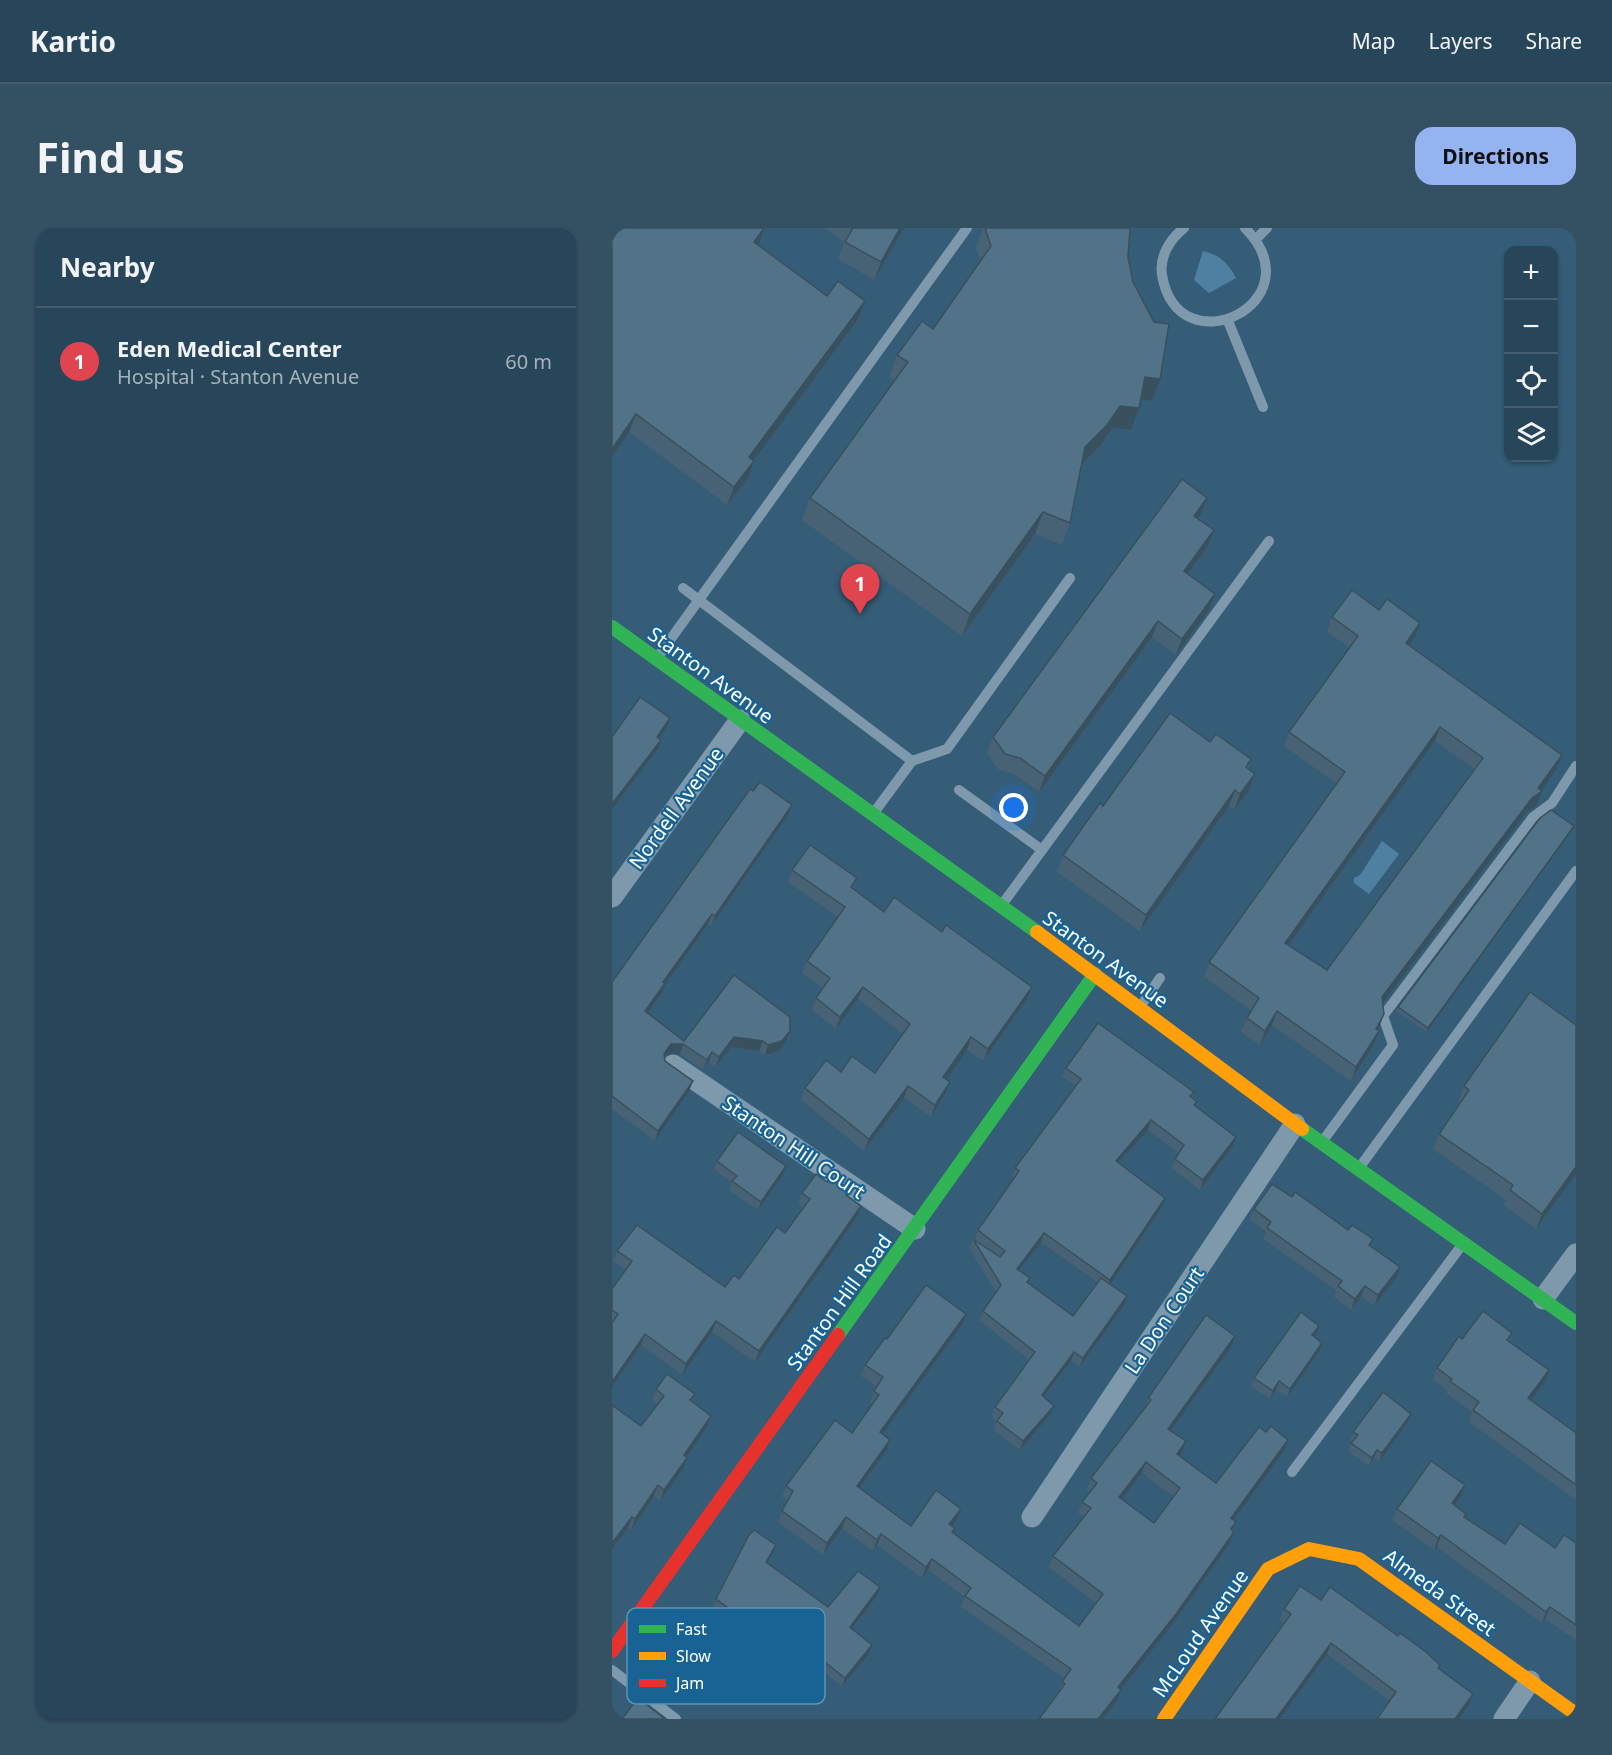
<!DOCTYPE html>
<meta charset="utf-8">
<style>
body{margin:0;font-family:"Noto Sans",sans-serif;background:#345063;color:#f1f3f6}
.controls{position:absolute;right:18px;top:18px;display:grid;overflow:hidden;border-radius:12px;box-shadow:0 2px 4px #0004}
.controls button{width:54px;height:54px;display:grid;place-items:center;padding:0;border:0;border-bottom:2px solid #445e70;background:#28465a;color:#f1f3f6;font:30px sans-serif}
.you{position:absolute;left:402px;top:580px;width:21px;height:21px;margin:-15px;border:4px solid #fff;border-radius:50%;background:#1a73e8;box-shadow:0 0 0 9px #1a73e833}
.badge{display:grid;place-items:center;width:39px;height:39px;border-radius:50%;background:#95b2f1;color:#fff;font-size:20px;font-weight:700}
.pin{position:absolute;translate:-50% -50px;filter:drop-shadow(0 2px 3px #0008)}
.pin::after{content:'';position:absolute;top:32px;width:21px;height:18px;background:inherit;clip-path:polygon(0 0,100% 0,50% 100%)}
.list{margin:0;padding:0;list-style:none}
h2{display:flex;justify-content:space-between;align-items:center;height:78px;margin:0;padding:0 24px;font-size:26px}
h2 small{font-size:20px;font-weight:400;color:#a5b1bb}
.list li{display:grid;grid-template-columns:39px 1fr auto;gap:18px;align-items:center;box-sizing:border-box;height:108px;padding:0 24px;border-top:2px solid #445e70}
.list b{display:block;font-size:22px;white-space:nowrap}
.list p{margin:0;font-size:20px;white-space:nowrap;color:#a5b1bb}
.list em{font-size:20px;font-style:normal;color:#a5b1bb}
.icon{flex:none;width:33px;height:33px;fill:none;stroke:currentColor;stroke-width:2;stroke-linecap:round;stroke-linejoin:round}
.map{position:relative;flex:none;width:964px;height:1491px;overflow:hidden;border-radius:18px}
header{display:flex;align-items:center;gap:36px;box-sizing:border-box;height:84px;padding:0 30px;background:#28465a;border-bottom:2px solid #445e70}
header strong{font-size:28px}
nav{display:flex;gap:33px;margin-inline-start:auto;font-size:21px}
.intro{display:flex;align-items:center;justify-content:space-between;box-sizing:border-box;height:144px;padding:0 36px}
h1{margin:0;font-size:42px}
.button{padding:15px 27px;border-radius:18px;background:#95b2f1;color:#111;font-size:21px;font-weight:700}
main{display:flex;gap:36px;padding:0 36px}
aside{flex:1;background:#28465a;border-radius:18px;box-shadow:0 2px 4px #0004}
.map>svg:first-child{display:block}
.water{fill:#4e80a1}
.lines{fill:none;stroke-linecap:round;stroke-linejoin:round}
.lane{stroke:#7e99ab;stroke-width:10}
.street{stroke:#7e99ab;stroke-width:21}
.fast{stroke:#30b455;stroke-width:14}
.slow{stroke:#ff9f0a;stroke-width:14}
.jam{stroke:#e5322d;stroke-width:14}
.wall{fill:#476274;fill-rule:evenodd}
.shaded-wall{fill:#39505e}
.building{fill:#527287;stroke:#39505e;stroke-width:1.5;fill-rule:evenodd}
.labels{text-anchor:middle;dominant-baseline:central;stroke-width:4.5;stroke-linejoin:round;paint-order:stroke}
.street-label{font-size:20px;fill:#fff;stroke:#196394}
.key{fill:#196394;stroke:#5e92b4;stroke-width:1.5}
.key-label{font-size:16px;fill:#fff}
</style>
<header>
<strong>Kartio</strong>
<nav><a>Map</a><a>Layers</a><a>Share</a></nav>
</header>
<div class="intro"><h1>Find us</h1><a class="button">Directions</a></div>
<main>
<aside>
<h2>Nearby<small></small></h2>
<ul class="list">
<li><span class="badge" style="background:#e0444e">1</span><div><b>Eden Medical Center</b><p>Hospital · Stanton Avenue</p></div><em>60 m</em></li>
</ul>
</aside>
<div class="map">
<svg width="964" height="1491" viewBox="0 0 964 1491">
<rect width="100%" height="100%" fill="#355d78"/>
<g class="water">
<path d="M 591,23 C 608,27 616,35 624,50 L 597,65 L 582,52 Z"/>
<polygon points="770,613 787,626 757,666 742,655 742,650 748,647"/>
</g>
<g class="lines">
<g class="lane">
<path d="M 572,0 C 558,11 547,29 550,47 C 566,142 706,74 633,0"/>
<polyline points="0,3 2,0"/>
<polyline points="644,11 655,0"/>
<polyline points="616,93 651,179"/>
<polyline points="71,360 300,533 261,586"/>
<polyline points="45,430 355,0"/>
<polyline points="300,533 335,521 458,350"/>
<polyline points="347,562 430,622"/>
<polyline points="389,678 657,313"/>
<polyline points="528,779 548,750"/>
<polyline points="710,914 781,817 771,788 921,589 940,575 964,538"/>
<polyline points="747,940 964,643"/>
<polyline points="680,1244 850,1017"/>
<polyline points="0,1442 64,1491"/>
</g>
<g class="street">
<polyline points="0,669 128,492"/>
<polyline points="61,837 303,1001"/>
<polyline points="931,1071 964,1026"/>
<polyline points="420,1289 683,896"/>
<polyline points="892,1491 918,1453"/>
</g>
<g class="fast">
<polyline points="0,399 425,704"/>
<polyline points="690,901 964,1095"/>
<polyline points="226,1107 483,746"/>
</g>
<g class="slow">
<polyline points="425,704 690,901"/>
<polyline points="552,1491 656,1341 697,1321 747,1331 964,1486"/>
</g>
<polyline class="jam" points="0,1423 226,1107"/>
</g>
<g class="wall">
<polygon points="213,0 292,0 262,52 226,31 232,15"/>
<polygon points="371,0 520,0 518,4 516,29 540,173 529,171 519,202 500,200 487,219 470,236 458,295 450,317 423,306 350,408 190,292 198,270 283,153 277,149 285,127 321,101 369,33 364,20"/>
<polygon points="0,12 147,16 146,17 215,68 253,73 246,91 141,232 136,250 115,277 17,204"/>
<polygon points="589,286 586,291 596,318 576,346 597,382 564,427 540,409 427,564 402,546 387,542 375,525 381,509"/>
<path d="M 720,389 L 803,409 L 797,417 L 944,542 L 929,562 L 925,577 L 915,584 L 771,775 L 767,800 L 761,818 L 739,853 L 660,797 L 648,817 L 629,804 L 635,790 L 639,782 L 592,749 L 597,734 L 725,556 L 672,518 L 677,504 L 738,420 L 715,404 ZM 823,513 L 862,541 L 715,742 L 676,717 Z"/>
<polygon points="598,514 639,531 636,541 643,546 637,562 622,582 617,578 528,703 445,644 451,627 491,578"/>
<polygon points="141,563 180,577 176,587 99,698 96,696 53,757 50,765 36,785 72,813 178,803 174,813 167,823 153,827 147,823 119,819 103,839 97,834 91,842 68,826 55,826 53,829 53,833 81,853 77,863 43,913 0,881 0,754"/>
<polygon points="962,598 960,602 815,804 784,783 786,779"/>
<polygon points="180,642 245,650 241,661 272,684 415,771 371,833 355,822 334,851 333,866 319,889 292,870 252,923 189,872 193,860 229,844 263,845 291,806 246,771 224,801 200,782 204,770 211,760 190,745 195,733 226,689 176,654"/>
<polygon points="964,797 964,946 924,1001 892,977 894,972 821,921 827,906 848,874 846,873 852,858"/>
<path d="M 454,840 L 582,864 L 580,870 L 585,874 L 583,878 L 621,918 L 588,962 L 559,940 L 563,931 L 567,925 L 536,902 L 507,935 L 550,979 L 498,1056 L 512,1078 L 467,1139 L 459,1133 L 432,1169 L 438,1187 L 408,1222 L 382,1202 L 385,1193 L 379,1188 L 383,1179 L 417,1132 L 367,1092 L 371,1083 L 384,1064 L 357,1020 L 361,1011 L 375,1020 L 363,1011 L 366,1002 L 402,950 L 400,949 L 403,940 L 464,858 L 450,849 ZM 429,1014 L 485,1054 L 461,1088 L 416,1055 L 418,1050 L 407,1043 Z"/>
<polygon points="105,933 174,938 171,947 146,982 117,962 120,955 102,941"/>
<polygon points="215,954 238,962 236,968 245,989 143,1134 100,1104 70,1147 29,1117 0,1159 0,1061 14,1042 1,1033 5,1023 113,1059 127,1051 173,1005 191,980 186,976 190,965"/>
<polygon points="642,981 758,1018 788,1039 784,1050 762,1078 749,1068 739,1082 722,1069 724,1062 651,1011 654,1003 638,992"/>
<path d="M 354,1086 L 350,1097 L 270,1206 L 278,1212 L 274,1223 L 248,1260 L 299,1298 L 349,1281 L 345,1292 L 340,1298 L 341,1305 L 467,1398 L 484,1375 L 437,1339 L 441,1328 L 472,1289 L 466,1285 L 470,1274 L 478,1264 L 475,1261 L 479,1250 L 532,1181 L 536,1170 L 619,1119 L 559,1202 L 570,1225 L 567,1228 L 604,1255 L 654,1204 L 676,1212 L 672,1223 L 621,1292 L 621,1303 L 622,1304 L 618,1315 L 560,1397 L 508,1461 L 509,1462 L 505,1473 L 491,1491 L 427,1491 L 446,1465 L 450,1454 L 452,1450 L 349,1379 L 353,1369 L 316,1342 L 310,1350 L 265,1317 L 261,1323 L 230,1300 L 211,1327 L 166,1294 L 170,1283 L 176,1273 L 170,1269 L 174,1258 L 240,1205 L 261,1176 L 258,1174 L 262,1163 L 264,1158 L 249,1148 L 253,1137 L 275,1111 ZM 530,1245 L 562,1269 L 542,1295 L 510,1271 Z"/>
<polygon points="707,1098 702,1109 707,1124 675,1169 664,1162 658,1171 639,1158 642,1150"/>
<polygon points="900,1105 897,1113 933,1154 919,1173 963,1204 964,1203 964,1272 857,1194 860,1184 834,1165 835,1162 821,1152 825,1140"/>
<polygon points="44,1161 83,1166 80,1173 95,1199 74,1229 71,1241 48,1273 42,1268 19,1302 16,1300 29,1198 45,1176 40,1172"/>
<polygon points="796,1194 767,1234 762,1230 757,1238 736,1223 740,1214 738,1213 741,1204"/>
<polygon points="848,1269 842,1277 854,1286 853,1289 893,1316 943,1320 964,1315 964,1412 933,1391 930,1395 825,1319 822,1322 780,1292 785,1281"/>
<polygon points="161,1325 155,1335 216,1379 268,1359 265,1368 240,1401 257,1426 230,1458 157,1402 127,1440 119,1434 96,1472 66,1452 69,1443 110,1386 101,1379 104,1371"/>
<polygon points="709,1372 786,1408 828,1437 827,1441 861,1466 857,1477 847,1491 765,1491 778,1473 715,1426 668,1491 603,1491 672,1395 668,1392 672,1381"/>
</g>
<g class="shaded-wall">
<polygon points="152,0 147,16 136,32 142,14"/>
<polygon points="288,0 292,0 262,52 269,34"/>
<polygon points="253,73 246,91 131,247 137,229"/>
<polygon points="533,149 548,151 540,173 525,171"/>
<polygon points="508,178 527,180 519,202 500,200 487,219 465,241 473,219"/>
<polygon points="24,186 17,204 0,229 0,221"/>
<polygon points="142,233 136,250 115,277 122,259"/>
<polygon points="595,270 589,286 577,304 582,288"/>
<polygon points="431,284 423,306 350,408 358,386"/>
<polygon points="602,302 596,318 566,359 572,343"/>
<polygon points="603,366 597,382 564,427 570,411"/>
<polygon points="546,393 540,409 427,564 433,548"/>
<polygon points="808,395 803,409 788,429 794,415"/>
<polygon points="58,490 55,499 42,518 45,509"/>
<polygon points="828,499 823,513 667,730 673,715"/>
<polygon points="49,512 46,521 0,581 0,576"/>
<polygon points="950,527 944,542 929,563 930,563 925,577 915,584 765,783 770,769 926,560"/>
<polygon points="643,546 637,562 622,582 628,566"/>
<polygon points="623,562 617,578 528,703 534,687"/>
<polygon points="180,577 176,587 99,698 103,688"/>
<polygon points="962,598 960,602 815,804 816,800"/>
<polygon points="100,686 96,696 53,757 50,765 30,793 33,783 51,754"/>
<polygon points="251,759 246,771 224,801 228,789"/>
<polygon points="420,759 415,771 371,833 376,821"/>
<polygon points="665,783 660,797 648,817 653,803"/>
<polygon points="772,786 767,800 758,815 764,801"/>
<polygon points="178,803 174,813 167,823 153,827 156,817"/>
<polygon points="767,803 761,818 739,853 744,839"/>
<polygon points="122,809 151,813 147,823 119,819 103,839 107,829"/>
<polygon points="359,809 355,822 327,862 331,849"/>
<polygon points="59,816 71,816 68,826 55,826 48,836 52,826"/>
<polygon points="100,824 97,834 91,842 95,832"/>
<polygon points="81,853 77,863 43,913 46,903"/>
<polygon points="338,854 333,866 319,889 323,877"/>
<polygon points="296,858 292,870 252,923 257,911"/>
<polygon points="539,892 536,902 500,942 504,933"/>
<polygon points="624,909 621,918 588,962 591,952"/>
<polygon points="174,938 171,947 146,982 149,974"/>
<polygon points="964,939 964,946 924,1001 930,986"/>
<polygon points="553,970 550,979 495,1061 498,1052"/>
<polygon points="249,978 245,989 143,1134 147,1123"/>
<polygon points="432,1005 429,1014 401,1050 405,1041"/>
<polygon points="788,1039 784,1050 762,1078 766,1067"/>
<polygon points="753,1058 749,1068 739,1082 743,1071"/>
<polygon points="515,1068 512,1078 467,1139 471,1130"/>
<polygon points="354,1086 350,1097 264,1215 268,1204"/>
<polygon points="104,1093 100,1104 70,1147 74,1136"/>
<polygon points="707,1098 704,1106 697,1116 700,1107"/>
<polygon points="33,1106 29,1117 0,1159 0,1154"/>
<polygon points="623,1108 619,1119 552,1212 556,1201"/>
<polygon points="710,1115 707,1124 675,1169 678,1161"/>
<polygon points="462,1124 459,1133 426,1176 430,1167"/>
<polygon points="937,1142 933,1154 912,1182 916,1170"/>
<polygon points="667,1153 664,1162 658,1171 661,1163"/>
<polygon points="442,1178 438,1187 408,1222 411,1213"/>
<polygon points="799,1186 796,1194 767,1234 770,1225"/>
<polygon points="99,1188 95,1199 68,1238 72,1227"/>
<polygon points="278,1212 274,1223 241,1269 245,1258"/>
<polygon points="676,1212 672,1223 615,1301 619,1290"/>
<polygon points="574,1213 570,1225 561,1237 565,1226"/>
<polygon points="765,1222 762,1230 757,1238 760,1230"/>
<polygon points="75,1230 71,1241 48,1273 52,1262"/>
<polygon points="534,1234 530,1245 503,1280 507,1269"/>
<polygon points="46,1257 42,1268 19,1302 23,1291"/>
<polygon points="853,1257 848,1269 836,1287 840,1275"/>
<polygon points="349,1281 345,1292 333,1307 337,1296"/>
<polygon points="20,1289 16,1300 0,1321 0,1315"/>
<polygon points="234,1289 230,1300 211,1327 215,1315"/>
<polygon points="622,1304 618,1315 560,1397 502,1470 506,1459"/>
<polygon points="269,1306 265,1317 261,1323 265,1312"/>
<polygon points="829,1307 825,1319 822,1322 826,1310"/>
<polygon points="164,1317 161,1325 150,1342 154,1334"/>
<polygon points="320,1331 316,1342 310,1350 314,1339"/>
<polygon points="268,1359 265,1368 234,1408 238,1399"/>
<polygon points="938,1379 933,1391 930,1395 934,1384"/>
<polygon points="160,1393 157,1402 127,1440 130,1432"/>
<polygon points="719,1415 715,1426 668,1491 664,1491"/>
<polygon points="260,1417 257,1426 230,1458 233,1450"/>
<polygon points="122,1426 119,1434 96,1472 99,1464"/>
<polygon points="509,1462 505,1473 491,1491 486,1491"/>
<polygon points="861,1466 857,1477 847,1491 843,1491"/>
</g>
<g class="building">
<polygon points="8,0 152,0 142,14 215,68 226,53 253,73 137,229 142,233 122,259 24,186 0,221 0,12"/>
<polygon points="241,0 288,0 269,34 233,14"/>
<polygon points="373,0 518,0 516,29 521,54 542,94 557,96 548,151 533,149 527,180 508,178 495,197 473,219 458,295 431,284 358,386 198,270 296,134 285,127 310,93 321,101 379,18"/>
<polygon points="570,251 595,270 582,288 602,302 572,343 603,366 570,411 546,393 433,548 408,530 393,526 381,509"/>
<path d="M 740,362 L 767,382 L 775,371 L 808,395 L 794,415 L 950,527 L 926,560 L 930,563 L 920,570 L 770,769 L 772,786 L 764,801 L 767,803 L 744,839 L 665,783 L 653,803 L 635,790 L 647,770 L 597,734 L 733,544 L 677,504 L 746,408 L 720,389 ZM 828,499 L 871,530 L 715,742 L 673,715 Z"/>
<polygon points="28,469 58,490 45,509 49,512 0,576 0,509"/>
<polygon points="558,485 598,514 604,506 639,531 634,539 643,546 628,566 623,562 534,687 451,627 488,575 491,578"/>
<polygon points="148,554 180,577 103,688 100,686 51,754 53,755 33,783 72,813 122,747 178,789 178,803 170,813 156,817 151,813 122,809 107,829 100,824 95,832 71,816 59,816 52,826 53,833 81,853 46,903 0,868 0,754 138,561 141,563"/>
<polygon points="939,582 962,598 816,800 786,779 928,590"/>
<polygon points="198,617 245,650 239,659 272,684 282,669 330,704 334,697 420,759 376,821 359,809 331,849 338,854 323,877 296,858 257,911 193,860 214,832 229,844 240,828 263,845 298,796 251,759 228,789 204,770 218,750 195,733 233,679 180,642"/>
<polygon points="918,764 964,797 964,939 930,986 898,962 901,957 827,906 857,862 852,858"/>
<polygon points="486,795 582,864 578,868 585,874 582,877 624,909 591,952 563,931 572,917 539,892 504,933 553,970 498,1052 432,1005 405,1041 418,1050 415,1054 461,1088 489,1050 515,1068 471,1130 462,1124 430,1167 442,1178 411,1213 385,1193 391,1185 383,1179 423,1124 371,1083 389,1057 361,1011 388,1029 393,1023 366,1002 407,943 403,940 469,851 454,840"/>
<polygon points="126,904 174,938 149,974 120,953 125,948 105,933"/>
<polygon points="204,946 215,954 219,949 238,962 234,967 249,978 147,1123 104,1093 74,1136 33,1106 0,1154 0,1095 6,1086 0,1082 0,1061 20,1033 5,1023 25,997 113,1059 122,1047 127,1051 165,999 173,1005 198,971 190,965"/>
<polygon points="660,956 680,969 683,964 736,1002 740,997 761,1011 757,1017 788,1039 766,1067 753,1058 743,1071 726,1058 730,1053 655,1000 659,994 642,981"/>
<path d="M 314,1057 L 354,1086 L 268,1204 L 278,1212 L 245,1258 L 299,1298 L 324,1262 L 349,1281 L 337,1296 L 343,1300 L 340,1304 L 467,1398 L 491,1366 L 441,1328 L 479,1280 L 470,1274 L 485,1255 L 479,1250 L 539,1172 L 536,1170 L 594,1087 L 623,1108 L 556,1201 L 574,1213 L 565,1226 L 604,1255 L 647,1199 L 654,1204 L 659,1198 L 676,1212 L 619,1290 L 624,1294 L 619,1301 L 622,1304 L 564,1386 L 506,1459 L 509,1462 L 486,1491 L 427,1491 L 453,1456 L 450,1454 L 459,1441 L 353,1368 L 359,1360 L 320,1331 L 314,1339 L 269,1306 L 265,1312 L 234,1289 L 215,1315 L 170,1283 L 181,1263 L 174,1258 L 223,1192 L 240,1205 L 267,1167 L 262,1163 L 271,1149 L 253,1137 L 273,1110 L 275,1111 ZM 534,1234 L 568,1260 L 542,1295 L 507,1269 Z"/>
<polygon points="871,1083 900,1105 895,1112 937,1142 916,1170 963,1204 964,1203 964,1257 861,1182 867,1174 838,1153 840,1151 825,1140 847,1108 850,1111"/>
<polygon points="689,1084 707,1098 700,1107 710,1115 678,1161 667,1153 661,1163 642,1150"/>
<polygon points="55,1146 83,1166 78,1172 99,1188 72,1227 75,1230 52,1262 46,1257 23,1291 20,1289 0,1315 0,1177 29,1198 52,1168 44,1161"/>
<polygon points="771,1164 799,1186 770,1225 765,1222 760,1230 739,1215 746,1207 741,1204"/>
<polygon points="819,1233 853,1257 840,1275 854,1286 852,1289 893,1316 908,1295 943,1320 952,1307 964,1315 964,1397 938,1379 934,1384 829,1307 826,1310 785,1281"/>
<polygon points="142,1302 164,1317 154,1334 216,1379 246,1343 268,1359 238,1399 260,1417 233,1450 160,1393 130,1432 122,1426 99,1464 69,1443 115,1379 104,1371 137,1307"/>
<polygon points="688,1358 709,1372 718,1359 786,1408 788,1405 814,1424 828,1437 826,1440 861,1466 843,1491 765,1491 784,1464 719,1415 664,1491 603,1491 679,1386 672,1381"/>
<polygon points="26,1470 53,1491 10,1491"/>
</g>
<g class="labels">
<g class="street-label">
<text transform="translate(99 447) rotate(36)">Stanton Avenue</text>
<text transform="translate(64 580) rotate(-54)">Nordell Avenue</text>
<text transform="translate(494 731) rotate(36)">Stanton Avenue</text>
<text transform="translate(182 919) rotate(34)">Stanton Hill Court</text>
<text transform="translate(227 1074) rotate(-54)">Stanton Hill Road</text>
<text transform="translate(552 1092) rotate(-56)">La Don Court</text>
<text transform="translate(828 1364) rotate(36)">Almeda Street</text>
<text transform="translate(588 1405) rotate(-55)">McLoud Avenue</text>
</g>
</g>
<rect x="15" y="1380" width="198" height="96" rx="9" class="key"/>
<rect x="27" y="1397" width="27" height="8" fill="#30b455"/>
<rect x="27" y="1424" width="27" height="8" fill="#ff9f0a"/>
<rect x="27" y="1451" width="27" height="8" fill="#e5322d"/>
<g class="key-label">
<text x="64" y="1407">Fast</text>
<text x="64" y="1434">Slow</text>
<text x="64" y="1461">Jam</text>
</g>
</svg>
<div class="controls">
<button>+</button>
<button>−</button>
<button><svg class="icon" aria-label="locate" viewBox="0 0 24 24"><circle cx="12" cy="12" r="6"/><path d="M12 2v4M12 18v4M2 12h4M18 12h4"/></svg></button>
<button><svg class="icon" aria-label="layers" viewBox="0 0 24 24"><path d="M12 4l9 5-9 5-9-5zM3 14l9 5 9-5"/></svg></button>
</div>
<div class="you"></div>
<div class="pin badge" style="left:248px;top:386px;background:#e0444e">1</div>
</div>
</main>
